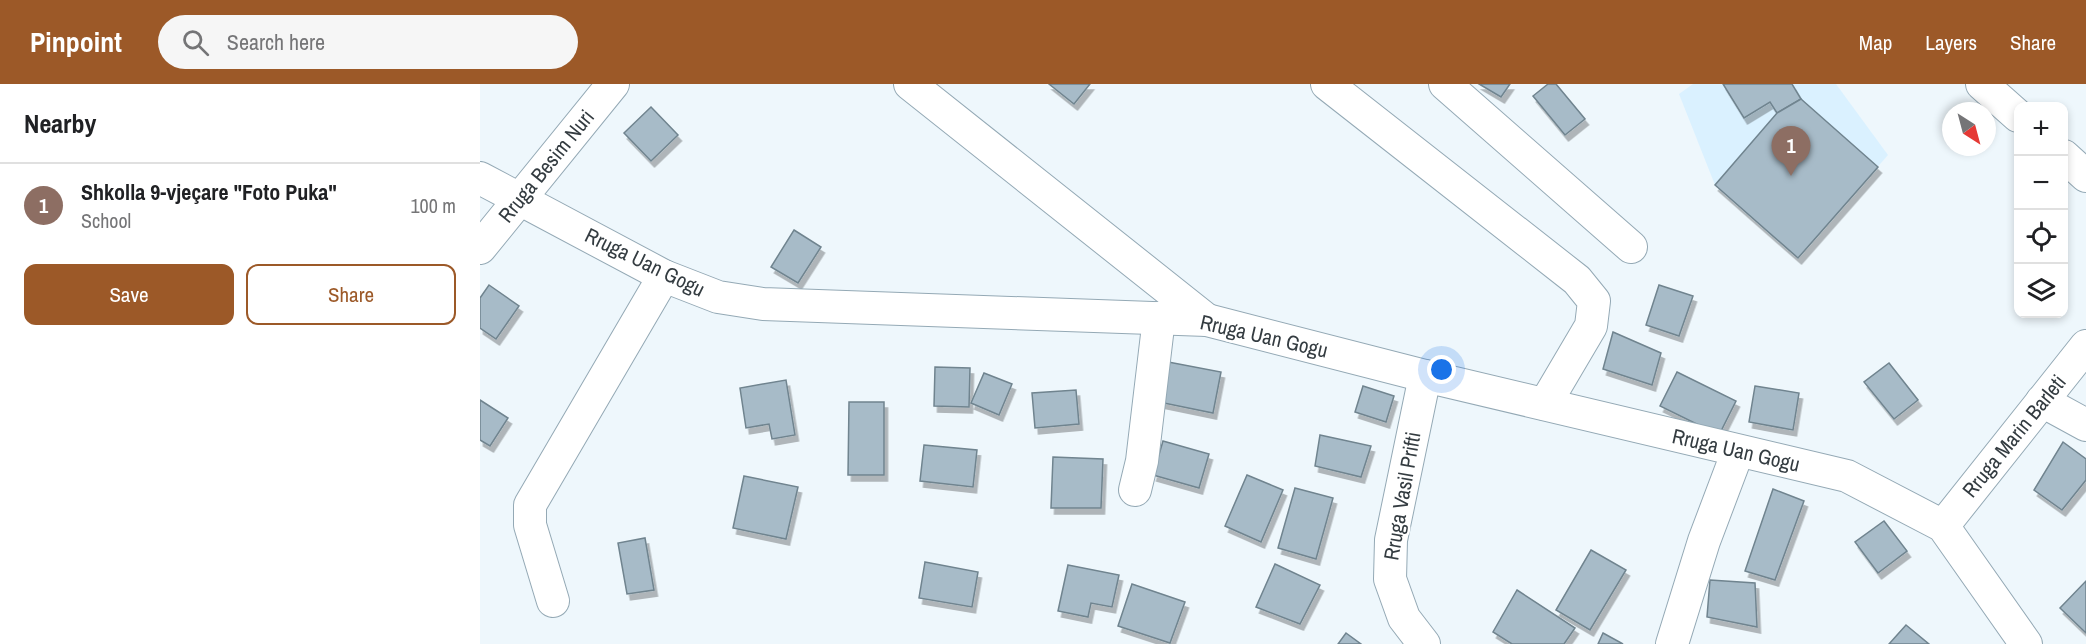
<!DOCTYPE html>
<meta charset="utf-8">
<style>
body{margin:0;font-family:"Archivo Narrow",sans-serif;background:#f6f6f6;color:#202124}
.controls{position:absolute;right:18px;top:18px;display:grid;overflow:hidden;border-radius:12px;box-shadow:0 3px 9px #0003}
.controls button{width:54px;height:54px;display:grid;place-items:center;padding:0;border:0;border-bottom:2px solid #e0e0e0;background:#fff;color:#202124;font:30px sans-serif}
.compass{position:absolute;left:1462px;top:18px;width:54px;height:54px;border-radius:50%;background:#fff;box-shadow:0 3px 9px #0003;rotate:144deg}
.you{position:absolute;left:962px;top:286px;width:21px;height:21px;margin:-15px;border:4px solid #fff;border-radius:50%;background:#1a73e8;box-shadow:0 0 0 9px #1a73e833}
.badge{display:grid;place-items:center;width:39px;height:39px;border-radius:50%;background:#9c5928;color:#fff;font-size:20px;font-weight:700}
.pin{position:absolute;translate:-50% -50px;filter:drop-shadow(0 2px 3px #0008)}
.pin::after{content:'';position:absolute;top:32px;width:21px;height:18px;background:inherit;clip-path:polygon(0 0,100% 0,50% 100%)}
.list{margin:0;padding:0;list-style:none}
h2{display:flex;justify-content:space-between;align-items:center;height:78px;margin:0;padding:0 24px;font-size:26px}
h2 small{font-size:20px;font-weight:400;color:#757577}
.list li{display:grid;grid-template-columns:39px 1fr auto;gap:18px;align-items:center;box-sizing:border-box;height:84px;padding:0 24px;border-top:2px solid #e0e0e0}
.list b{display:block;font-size:22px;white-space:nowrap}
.list p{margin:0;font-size:20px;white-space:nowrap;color:#757577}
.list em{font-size:20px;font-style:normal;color:#757577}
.actions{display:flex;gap:12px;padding:18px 24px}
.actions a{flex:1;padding:14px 0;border:2px solid #9c5928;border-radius:12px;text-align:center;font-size:21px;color:#9c5928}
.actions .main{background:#9c5928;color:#fff}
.icon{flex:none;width:33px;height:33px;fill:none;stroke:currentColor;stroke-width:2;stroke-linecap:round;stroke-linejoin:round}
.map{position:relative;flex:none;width:1606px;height:560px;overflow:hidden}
header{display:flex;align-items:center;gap:36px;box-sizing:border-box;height:84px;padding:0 30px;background:#9c5928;color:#fff}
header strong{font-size:28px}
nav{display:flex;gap:33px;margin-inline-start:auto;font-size:21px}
.search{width:420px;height:54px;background:#f6f6f6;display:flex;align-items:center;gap:15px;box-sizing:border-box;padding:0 21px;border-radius:33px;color:#757577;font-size:22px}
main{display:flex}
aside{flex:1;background:#fff}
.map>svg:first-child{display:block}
.built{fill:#daf1ff}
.building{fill:#a7bbc8;stroke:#70848f;stroke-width:1.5;filter:url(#shadow)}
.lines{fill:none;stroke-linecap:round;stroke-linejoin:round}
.minor-casing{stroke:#94a9b5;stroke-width:34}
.minor{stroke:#fff;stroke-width:32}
.labels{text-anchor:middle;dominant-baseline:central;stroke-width:5;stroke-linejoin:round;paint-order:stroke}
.street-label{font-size:21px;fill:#343c41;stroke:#fff}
</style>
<header>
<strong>Pinpoint</strong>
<div class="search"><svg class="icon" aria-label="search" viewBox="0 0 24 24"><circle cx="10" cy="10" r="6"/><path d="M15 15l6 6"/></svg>Search here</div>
<nav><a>Map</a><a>Layers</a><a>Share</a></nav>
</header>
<main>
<aside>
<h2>Nearby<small></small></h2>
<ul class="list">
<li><span class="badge" style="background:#8d6e63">1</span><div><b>Shkolla 9-vjeçare &quot;Foto Puka&quot;</b><p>School</p></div><em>100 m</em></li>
</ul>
<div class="actions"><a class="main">Save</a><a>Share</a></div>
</aside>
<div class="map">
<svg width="1606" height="560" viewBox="0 0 1606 560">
<defs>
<filter id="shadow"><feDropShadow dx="3.5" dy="6" stdDeviation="0" flood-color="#0004"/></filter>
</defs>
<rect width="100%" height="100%" fill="#eef7fc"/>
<polygon class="built" points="1213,0 1356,0 1408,71 1318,174 1235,101 1199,10"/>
<g class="building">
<polygon points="569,0 610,0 594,20"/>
<polygon points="999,0 1030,0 1021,13"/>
<polygon points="1068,0 1076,0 1105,35 1085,51 1053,12"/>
<polygon points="1243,0 1312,0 1321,15 1297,29 1290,18 1264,34"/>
<polygon points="1321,15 1398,83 1318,174 1235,101 1297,29"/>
<polygon points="171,23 198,51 171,77 144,49"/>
<polygon points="314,146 341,163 318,199 291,183"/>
<polygon points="9,201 39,222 16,255 0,244 0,214"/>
<polygon points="1179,201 1213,212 1199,252 1166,241"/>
<polygon points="1133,248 1181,269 1172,301 1123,285"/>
<polygon points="683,277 741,288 733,329 674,317"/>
<polygon points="1409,279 1438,316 1414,335 1384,298"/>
<polygon points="455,283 490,284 489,323 454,322"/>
<polygon points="1197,288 1256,317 1239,351 1180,322"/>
<polygon points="504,289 532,300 519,331 491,319"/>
<polygon points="306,296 315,351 292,355 289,340 266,344 260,304"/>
<polygon points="883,302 914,312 906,338 875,328"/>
<polygon points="1275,302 1319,309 1313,346 1269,338"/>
<polygon points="596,306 599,340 555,344 552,309"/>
<polygon points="0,316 28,334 10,362 0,356"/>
<polygon points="369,318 404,318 404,391 368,391"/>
<polygon points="840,351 891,362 881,393 835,382"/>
<polygon points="683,357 729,370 719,404 673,391"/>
<polygon points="1583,358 1606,375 1606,396 1582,426 1554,406"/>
<polygon points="444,361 497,366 493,403 440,397"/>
<polygon points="573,373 623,375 621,424 571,424"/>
<polygon points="767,391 803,406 781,458 745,442"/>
<polygon points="264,392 318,403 306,455 253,444"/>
<polygon points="815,404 853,414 836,475 798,464"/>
<polygon points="1293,405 1324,417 1295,496 1265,487"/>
<polygon points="1404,437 1427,467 1398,489 1375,458"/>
<polygon points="165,454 174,506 147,510 138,459"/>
<polygon points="1111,466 1146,486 1110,546 1076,526"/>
<polygon points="445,478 498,488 492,523 439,514"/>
<polygon points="795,480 840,501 820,540 776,523"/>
<polygon points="588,481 639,491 632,523 611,519 608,533 578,527"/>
<polygon points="1230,496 1275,499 1277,543 1227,533"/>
<polygon points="1606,497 1606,549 1580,524"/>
<polygon points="652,500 705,518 690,559 638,542"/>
<polygon points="1037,506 1095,544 1084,560 1032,560 1013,548"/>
<polygon points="1426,541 1449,560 1409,560"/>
<polygon points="866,549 881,560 858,560"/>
<polygon points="1123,549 1143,560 1118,560"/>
</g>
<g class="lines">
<defs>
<g id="minor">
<polyline points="430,0 727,236"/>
<polyline points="847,0 1097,196 1114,217 1111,242 1065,320"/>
<polyline points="965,0 1151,163"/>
<polyline points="1502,0 1538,32"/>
<polyline points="1584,72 1606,92"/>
<polyline points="0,94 184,192 238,213 283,220 727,236 945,292 1367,392 1463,442 1546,560"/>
<polyline points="0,164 133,0"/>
<polyline points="1562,317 1606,341"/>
<polyline points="655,406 662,377 679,234"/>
<polyline points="1463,442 1606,262"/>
<polyline points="73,517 50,441 50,421 184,192"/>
<polyline points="944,560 924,534 910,495 911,456 945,292"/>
<polyline points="1192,560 1224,457 1258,367"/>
</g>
</defs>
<use href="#minor" class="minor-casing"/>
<use href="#minor" class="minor"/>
</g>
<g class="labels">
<g class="street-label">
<text transform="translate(66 82) rotate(-51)">Rruga Besim Nuri</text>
<text transform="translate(165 178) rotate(26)">Rruga Uan Gogu</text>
<text transform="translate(784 252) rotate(13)">Rruga Uan Gogu</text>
<text transform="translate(1534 352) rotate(-51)">Rruga Marin Barleti</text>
<text transform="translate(1256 366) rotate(13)">Rruga Uan Gogu</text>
<text transform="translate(922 412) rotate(-80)">Rruga Vasil Prifti</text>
</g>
</g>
</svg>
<div class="controls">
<button>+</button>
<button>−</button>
<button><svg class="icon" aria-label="locate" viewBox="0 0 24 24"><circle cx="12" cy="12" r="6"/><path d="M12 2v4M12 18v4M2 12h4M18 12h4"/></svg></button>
<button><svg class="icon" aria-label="layers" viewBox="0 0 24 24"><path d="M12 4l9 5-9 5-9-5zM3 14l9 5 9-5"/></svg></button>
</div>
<svg class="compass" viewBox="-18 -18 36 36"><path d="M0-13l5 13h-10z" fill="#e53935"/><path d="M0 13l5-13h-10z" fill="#757577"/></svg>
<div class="you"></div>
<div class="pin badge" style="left:1311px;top:92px;background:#8d6e63">1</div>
</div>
</main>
